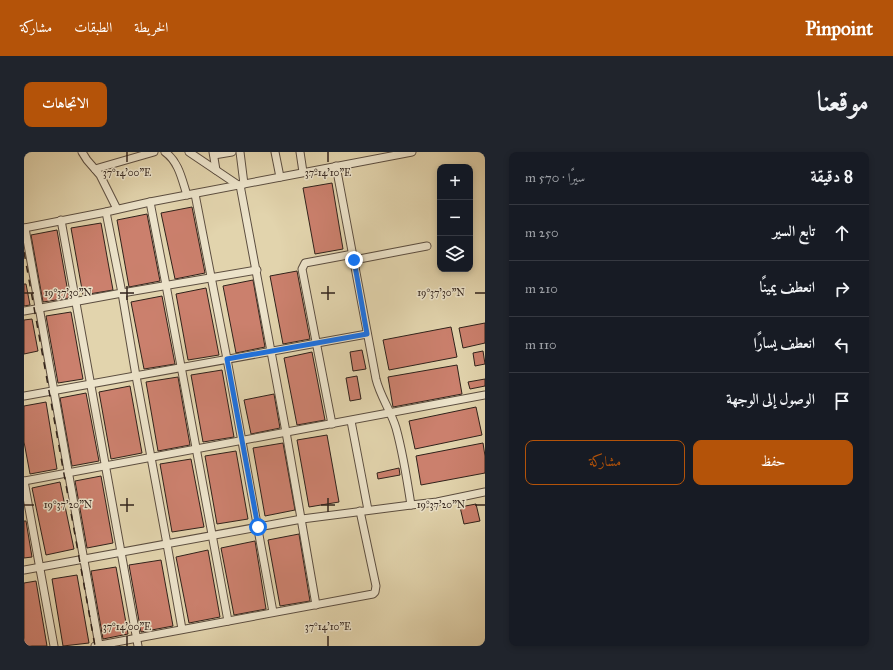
<!DOCTYPE html>
<html lang="ar">
<meta charset="utf-8">
<style>
body{margin:0;font-family:"IM FELL Great Primer",Amiri,serif;background:#20242c;color:#f1f3f6;direction:rtl}
.controls{position:absolute;right:12px;top:12px;display:grid;overflow:hidden;border-radius:8px;box-shadow:0 2px 6px #0003}
.controls button{width:36px;height:36px;display:grid;place-items:center;padding:0;border:0;border-bottom:1px solid #363941;background:#171b24;color:#f1f3f6;font:20px sans-serif}
.stop{position:absolute;width:12px;height:12px;margin:-9px;border:3px solid #1a73e8;border-radius:50%;background:#fff}
.stop.end{background:#1a73e8;border-color:#fff;box-shadow:0 1px 4px #0008}
.list{margin:0;padding:0;list-style:none}
h2{display:flex;justify-content:space-between;align-items:center;height:52px;margin:0;padding:0 16px;font-size:17px}
h2 small{font-size:13px;font-weight:400;color:#9ea1a6}
.list li{display:grid;grid-template-columns:26px 1fr auto;gap:12px;align-items:center;box-sizing:border-box;height:56px;padding:0 16px;border-top:1px solid #363941}
.list b{display:block;font-size:15px;white-space:nowrap}
.list em{font-size:13px;font-style:normal;color:#9ea1a6}
.actions{display:flex;gap:8px;padding:12px 16px}
.actions a{flex:1;padding:9px 0;border:1px solid #b45309;border-radius:8px;text-align:center;font-size:14px;color:#b45309}
.actions .main{background:#b45309;color:#fff}
.icon{flex:none;width:22px;height:22px;fill:none;stroke:currentColor;stroke-width:2;stroke-linecap:round;stroke-linejoin:round}
.map{position:relative;flex:none;width:461px;height:494px;overflow:hidden;direction:ltr;border-radius:8px}
header{display:flex;align-items:center;gap:24px;box-sizing:border-box;height:56px;padding:0 20px;background:#b45309;color:#fff}
header strong{font-size:19px}
nav{display:flex;gap:22px;margin-inline-start:auto;font-size:14px}
.intro{display:flex;align-items:center;justify-content:space-between;box-sizing:border-box;height:96px;padding:0 24px}
h1{margin:0;font-size:28px}
.button{padding:10px 18px;border-radius:8px;background:#b45309;color:#fff;font-size:14px;font-weight:700}
main{display:flex;gap:24px;padding:0 24px}
aside{flex:1;background:#171b24;border-radius:8px;box-shadow:0 2px 6px #0003}
.map>svg:first-child{display:block}
.building{fill:#cb806d;stroke:#30221b}
.lines{fill:none;stroke-linecap:round;stroke-linejoin:round}
.minor-casing{stroke:#5c4e40;stroke-width:9}
.minor{stroke:#ece3ca;stroke-width:7}
.rail{stroke:#30221b;stroke-width:1.5;stroke-dasharray:7 7;stroke-linecap:butt}
.route{stroke:#1a73e8;stroke-width:5}
.ticks{fill:none;stroke:#30221b;stroke-width:1.5}
.ticks-label{font-size:10px;text-anchor:middle;fill:#30221b;stroke:#ece3ca;stroke-width:3;stroke-linejoin:round;paint-order:stroke}
</style>
<header>
<strong>Pinpoint</strong>
<nav><a>الخريطة</a><a>الطبقات</a><a>مشاركة</a></nav>
</header>
<div class="intro"><h1>موقعنا</h1><a class="button">الاتجاهات</a></div>
<main>
<aside>
<h2>8 دقيقة<small>سيرًا · 570 m</small></h2>
<ul class="list">
<li><svg class="icon" aria-label="ahead" viewBox="0 0 24 24"><path d="M12 20V5M6 11l6-6 6 6"/></svg><div><b>تابع السير</b></div><em>250 m</em></li>
<li><svg class="icon" aria-label="right" viewBox="0 0 24 24"><path d="M7 20v-9h11M14 6l5 5-5 5"/></svg><div><b>انعطف يمينًا</b></div><em>210 m</em></li>
<li><svg class="icon" aria-label="left" viewBox="0 0 24 24"><path d="M17 20v-9H6M10 6l-5 5 5 5"/></svg><div><b>انعطف يسارًا</b></div><em>110 m</em></li>
<li><svg class="icon" aria-label="arrive" viewBox="0 0 24 24"><path d="M6 21V4h12l-3 4 3 4H6"/></svg><div><b>الوصول إلى الوجهة</b></div></li>
</ul>
<div class="actions"><a class="main">حفظ</a><a>مشاركة</a></div>
</aside>
<div class="map">
<svg width="461" height="494" viewBox="0 0 461 494">
<rect width="100%" height="100%" fill="#e2d4ad"/>
<filter id="stains"><feTurbulence type="fractalNoise" baseFrequency=".005" numOctaves="4"/><feColorMatrix values="0 0 0 0 .2 0 0 0 0 .09 0 0 0 0 .02 0 0 0 .5 -.17"/></filter>
<radialGradient id="worn" r=".72"><stop offset=".6" stop-color="#630" stop-opacity="0"/><stop offset="1" stop-color="#630" stop-opacity=".3"/></radialGradient>
<g class="building">
<polygon points="308,31 319,97 291,102 279,36"/>
<polygon points="168,55 181,121 151,127 137,61"/>
<polygon points="123,62 136,129 105,135 93,68"/>
<polygon points="77,71 89,138 59,143 47,76"/>
<polygon points="33,78 45,146 19,150 7,83"/>
<polygon points="273,119 286,187 259,192 246,124"/>
<polygon points="229,128 241,195 212,201 199,134"/>
<polygon points="0,132 2,132 6,153 0,154"/>
<polygon points="182,136 195,203 164,208 152,142"/>
<polygon points="138,144 151,212 120,217 107,150"/>
<polygon points="47,160 59,227 34,231 22,164"/>
<polygon points="8,167 14,199 0,202 0,168"/>
<polygon points="461,171 461,191 439,196 435,176"/>
<polygon points="427,175 433,205 365,218 359,188"/>
<polygon points="338,198 342,217 329,219 326,200"/>
<polygon points="459,199 461,212 451,214 449,201"/>
<polygon points="288,200 301,268 273,273 260,206"/>
<polygon points="433,213 438,242 369,255 364,225"/>
<polygon points="198,218 210,285 179,290 167,223"/>
<polygon points="333,224 337,247 326,249 322,226"/>
<polygon points="154,225 166,293 134,299 122,230"/>
<polygon points="461,227 461,234 446,237 444,230"/>
<polygon points="106,234 118,301 87,307 75,240"/>
<polygon points="62,241 75,309 48,314 36,246"/>
<polygon points="250,242 256,276 227,282 220,248"/>
<polygon points="22,250 33,317 6,322 0,290 0,254"/>
<polygon points="452,255 458,283 391,297 385,269"/>
<polygon points="303,283 315,350 285,355 273,288"/>
<polygon points="259,291 271,358 241,364 229,296"/>
<polygon points="459,291 461,304 461,321 397,333 392,304"/>
<polygon points="212,299 224,367 193,372 181,304"/>
<polygon points="167,307 180,375 148,380 136,312"/>
<polygon points="375,316 376,323 354,327 353,321"/>
<polygon points="77,324 89,391 63,396 51,329"/>
<polygon points="36,330 50,397 22,403 8,336"/>
<polygon points="452,352 456,369 440,372 436,355"/>
<polygon points="0,369 2,369 8,405 0,406"/>
<polygon points="275,382 286,449 256,454 244,388"/>
<polygon points="231,389 242,457 210,463 197,396"/>
<polygon points="184,398 196,465 165,471 152,405"/>
<polygon points="137,408 149,474 117,480 105,413"/>
<polygon points="92,415 104,482 79,487 67,419"/>
<polygon points="53,423 65,491 39,494 28,427"/>
<polygon points="12,429 23,494 0,494 0,431"/>
</g>
<g class="lines">
<defs>
<g id="minor">
<polyline points="58,0 63,8 76,23 93,57"/>
<path d="M 141,0 C 155,10 158,28 163,43"/>
<polyline points="165,0 214,33"/>
<polyline points="189,0 192,18"/>
<polyline points="216,0 220,32"/>
<polyline points="251,0 256,25"/>
<polyline points="276,0 279,20"/>
<polyline points="190,3 208,0"/>
<path d="M 312,14 L 352,227 C 356,244 367,259 372,276 C 379,301 383,327 387,353 L 413,350 L 461,340"/>
<polyline points="71,17 130,0"/>
<polyline points="216,33 262,280 292,453"/>
<polyline points="171,42 203,207 249,460"/>
<polyline points="126,50 142,133 204,469"/>
<polyline points="82,60 98,141 112,224 143,392 158,477"/>
<polyline points="37,68 114,494"/>
<polyline points="0,76 82,60 126,50 388,0"/>
<polyline points="1,76 75,493"/>
<polyline points="330,108 403,94"/>
<polyline points="0,159 98,141 233,118"/>
<polyline points="0,244 343,182"/>
<polyline points="327,269 344,358"/>
<polyline points="308,272 278,117 281,111 329,102"/>
<polyline points="0,329 461,243"/>
<polyline points="0,329 30,494"/>
<polyline points="0,418 278,367 387,353"/>
<polyline points="71,494 349,442 351,440 352,434 336,359"/>
</g>
</defs>
<use href="#minor" class="minor-casing"/>
<use href="#minor" class="minor"/>
<polyline class="rail" points="0,100 71,494"/>
</g>
<g class="lines">
<polyline class="route" points="234,375 203,207 343,182 330,108"/>
</g>
<path class="ticks" d="M 103,0 L 103,10M 304,0 L 304,10M 103,134 L 103,148M 304,134 L 304,148M 0,141 L 10,141M 96,141 L 110,141M 297,141 L 311,141M 451,141 L 461,141M 103,346 L 103,360M 304,346 L 304,360M 0,353 L 10,353M 96,353 L 110,353M 297,353 L 311,353M 451,353 L 461,353M 103,484 L 103,494M 304,484 L 304,494"/>
<g class="ticks-label">
<text x="103" y="24">37°14'00"E</text>
<text x="304" y="24">37°14'10"E</text>
<text x="44" y="144">19°37'30"N</text>
<text x="417" y="144">19°37'30"N</text>
<text x="44" y="356">19°37'20"N</text>
<text x="417" y="356">19°37'20"N</text>
<text x="103" y="478">37°14'00"E</text>
<text x="304" y="478">37°14'10"E</text>
</g>
<rect width="100%" height="100%" filter="url(#stains)"/>
<rect width="100%" height="100%" fill="url(#worn)"/>
</svg>
<div class="controls">
<button>+</button>
<button>−</button>
<button><svg class="icon" aria-label="layers" viewBox="0 0 24 24"><path d="M12 4l9 5-9 5-9-5zM3 14l9 5 9-5"/></svg></button>
</div>
<div class="stop" style="left:234px;top:375px"></div>
<div class="stop end" style="left:330px;top:108px"></div>
</div>
</main>
